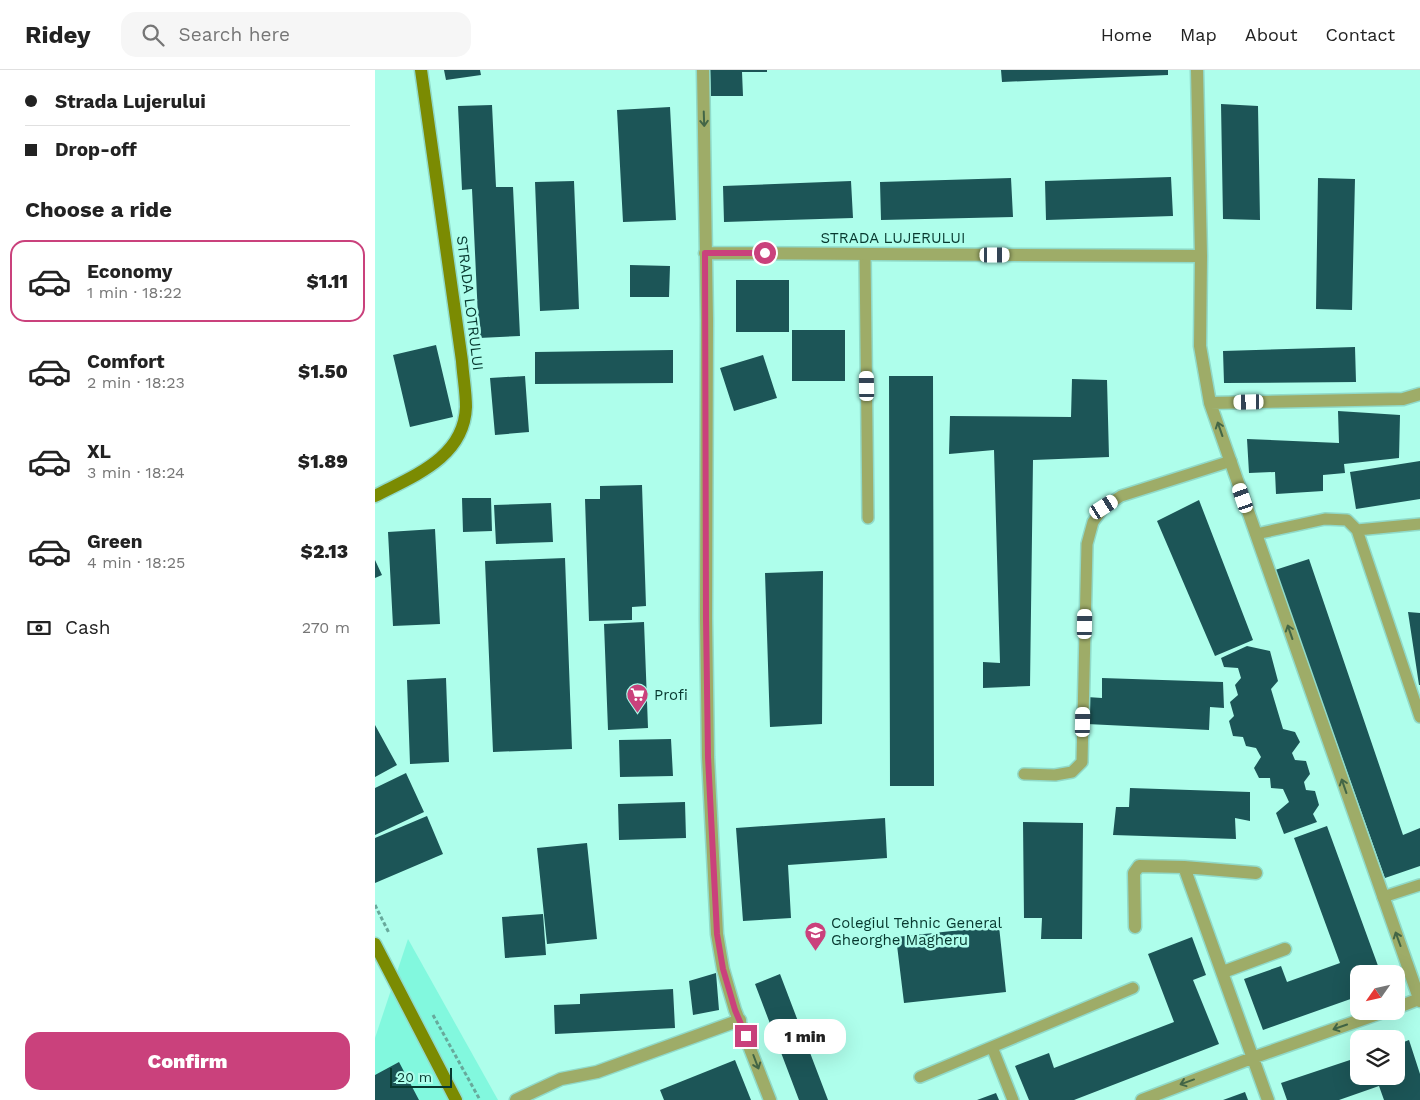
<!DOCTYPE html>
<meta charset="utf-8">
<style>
:root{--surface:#fff;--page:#f6f6f6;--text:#222;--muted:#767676;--line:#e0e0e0;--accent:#ca417c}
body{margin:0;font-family:"Work Sans",sans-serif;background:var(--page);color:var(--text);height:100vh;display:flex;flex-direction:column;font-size:19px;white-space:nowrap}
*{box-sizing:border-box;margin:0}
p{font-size:16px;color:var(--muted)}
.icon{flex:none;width:28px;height:28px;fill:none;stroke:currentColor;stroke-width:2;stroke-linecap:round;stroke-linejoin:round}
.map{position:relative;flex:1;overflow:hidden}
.panel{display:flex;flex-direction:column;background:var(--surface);width:375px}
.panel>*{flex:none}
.top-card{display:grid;align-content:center;height:110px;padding:0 25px;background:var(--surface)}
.needle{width:32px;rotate:236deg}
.fabs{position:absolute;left:975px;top:895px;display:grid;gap:10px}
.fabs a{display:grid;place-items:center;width:55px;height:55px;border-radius:10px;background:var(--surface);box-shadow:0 5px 20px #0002;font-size:25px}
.scale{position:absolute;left:15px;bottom:12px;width:62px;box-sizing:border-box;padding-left:5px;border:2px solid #07382f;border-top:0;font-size:14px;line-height:18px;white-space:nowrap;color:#07382f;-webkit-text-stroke:4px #aefeeb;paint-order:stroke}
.end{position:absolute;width:22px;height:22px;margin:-11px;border:6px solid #ca417c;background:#fff;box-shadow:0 0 0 2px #fff}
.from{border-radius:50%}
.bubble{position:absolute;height:35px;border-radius:15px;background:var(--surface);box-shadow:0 5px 20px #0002;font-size:16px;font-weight:800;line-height:35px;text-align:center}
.car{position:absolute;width:15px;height:30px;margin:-15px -8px;border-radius:6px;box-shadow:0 0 4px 1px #0007;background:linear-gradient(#fff 24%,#345 0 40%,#fff 0 76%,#345 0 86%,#fff 0)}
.top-card b{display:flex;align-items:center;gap:18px;height:48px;font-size:19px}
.top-card b+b{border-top:1px solid var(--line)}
.top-card i{width:12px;height:12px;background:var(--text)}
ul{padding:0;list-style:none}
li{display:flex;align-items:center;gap:15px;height:82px;margin:0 10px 8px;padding:0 15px;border:2px solid transparent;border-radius:15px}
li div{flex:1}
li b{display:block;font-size:19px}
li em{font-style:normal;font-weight:800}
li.current{border-color:var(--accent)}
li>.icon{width:45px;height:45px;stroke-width:1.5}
h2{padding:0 25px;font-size:22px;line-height:60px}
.pay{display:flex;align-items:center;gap:12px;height:55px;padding:0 25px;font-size:19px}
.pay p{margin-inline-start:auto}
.button{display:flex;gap:10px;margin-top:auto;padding:10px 25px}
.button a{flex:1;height:58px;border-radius:15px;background:var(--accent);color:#fff;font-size:20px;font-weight:800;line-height:58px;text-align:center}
header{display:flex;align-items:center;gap:30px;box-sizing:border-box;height:70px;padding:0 25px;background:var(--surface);border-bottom:1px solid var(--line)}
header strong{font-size:24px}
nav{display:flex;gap:28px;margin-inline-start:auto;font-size:18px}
.search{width:350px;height:45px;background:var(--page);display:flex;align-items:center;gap:12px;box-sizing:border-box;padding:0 18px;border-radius:15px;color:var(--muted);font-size:19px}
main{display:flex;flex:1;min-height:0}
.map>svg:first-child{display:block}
</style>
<header>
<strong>Ridey</strong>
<div class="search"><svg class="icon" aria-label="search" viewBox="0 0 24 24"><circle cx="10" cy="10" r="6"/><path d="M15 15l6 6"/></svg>Search here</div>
<nav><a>Home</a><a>Map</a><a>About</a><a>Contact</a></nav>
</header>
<main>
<section class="panel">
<div class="top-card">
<b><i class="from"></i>Strada Lujerului</b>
<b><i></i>Drop-off</b>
</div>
<h2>Choose a ride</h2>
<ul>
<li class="current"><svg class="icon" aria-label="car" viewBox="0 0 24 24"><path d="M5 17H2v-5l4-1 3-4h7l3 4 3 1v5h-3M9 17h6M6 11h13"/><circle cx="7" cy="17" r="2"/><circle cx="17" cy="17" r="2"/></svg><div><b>Economy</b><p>1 min · 18:22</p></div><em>$1.11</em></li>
<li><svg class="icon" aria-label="car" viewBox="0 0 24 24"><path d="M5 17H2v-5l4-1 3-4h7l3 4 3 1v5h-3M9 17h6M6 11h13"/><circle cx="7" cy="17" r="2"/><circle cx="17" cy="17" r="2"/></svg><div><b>Comfort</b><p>2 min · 18:23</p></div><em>$1.50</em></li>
<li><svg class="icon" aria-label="car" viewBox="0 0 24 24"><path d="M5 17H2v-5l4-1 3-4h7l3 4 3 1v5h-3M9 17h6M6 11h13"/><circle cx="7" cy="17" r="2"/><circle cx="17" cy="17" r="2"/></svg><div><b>XL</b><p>3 min · 18:24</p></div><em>$1.89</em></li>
<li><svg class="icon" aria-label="car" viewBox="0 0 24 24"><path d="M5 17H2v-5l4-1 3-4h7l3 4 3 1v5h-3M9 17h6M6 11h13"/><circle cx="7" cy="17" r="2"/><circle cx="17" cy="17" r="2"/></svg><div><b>Green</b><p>4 min · 18:25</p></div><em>$2.13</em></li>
</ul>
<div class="pay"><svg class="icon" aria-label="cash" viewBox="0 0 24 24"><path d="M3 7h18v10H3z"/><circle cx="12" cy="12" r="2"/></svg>Cash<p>270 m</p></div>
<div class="button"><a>Confirm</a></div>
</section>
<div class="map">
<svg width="1045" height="1030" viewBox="0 0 1045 1030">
<rect width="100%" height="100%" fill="#aefeeb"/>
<path fill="#82f8de" d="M 33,869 L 123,1030 L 0,1030 L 0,968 Z"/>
<path fill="#1c5557" d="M 69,0 L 105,0 L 106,5 L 71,10 Z
M 335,0 L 392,0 L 392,2 L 367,2 L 368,26 L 336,26 Z
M 626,0 L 793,0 L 793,5 L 627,12 Z
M 846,34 L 883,36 L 885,150 L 848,149 Z
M 117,35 L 121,117 L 138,117 L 145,266 L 104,268 L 97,119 L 87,120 L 83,36 Z
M 295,37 L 301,150 L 248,152 L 242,40 Z
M 796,107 L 798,146 L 671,150 L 670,111 Z
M 636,108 L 638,147 L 506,150 L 505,112 Z
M 943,108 L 980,109 L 977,240 L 941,239 Z
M 199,111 L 204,239 L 165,241 L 160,112 Z
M 476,111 L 478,148 L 349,152 L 348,116 Z
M 255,195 L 295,196 L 294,227 L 255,227 Z
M 361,210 L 414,210 L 414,262 L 361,262 Z
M 417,260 L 470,260 L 470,311 L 417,311 Z
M 61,275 L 78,347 L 35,357 L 18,285 Z
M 980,277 L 981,312 L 849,313 L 848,281 Z
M 298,280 L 298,313 L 160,314 L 160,282 Z
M 388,285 L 402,328 L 359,341 L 345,298 Z
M 150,306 L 154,362 L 120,365 L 115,308 Z
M 514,306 L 558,306 L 559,716 L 515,716 Z
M 697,309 L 732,310 L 734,387 L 658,390 L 655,616 L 608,618 L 608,592 L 625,593 L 619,380 L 574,384 L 575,346 L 696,347 Z
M 963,341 L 1025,345 L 1024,388 L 969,394 L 970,403 L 948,405 L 948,421 L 901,424 L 900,402 L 874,403 L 872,369 L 964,373 Z
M 1045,391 L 1045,429 L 981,439 L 975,402 Z
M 267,415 L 271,536 L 257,537 L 257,550 L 214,551 L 210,429 L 225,429 L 225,416 Z
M 87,428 L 116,428 L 117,461 L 88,462 Z
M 824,430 L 878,570 L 840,586 L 782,451 Z
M 176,433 L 178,472 L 121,474 L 119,435 Z
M 60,459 L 65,554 L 18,556 L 13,462 Z
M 190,488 L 197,679 L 118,682 L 110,491 Z
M 934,489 L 1028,765 L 1045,758 L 1045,796 L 1010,808 L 900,500 Z
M 0,490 L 7,505 L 0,508 Z
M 448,501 L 447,654 L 395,657 L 390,503 Z
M 1033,542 L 1045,543 L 1045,615 L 1044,615 Z
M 269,552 L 273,658 L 233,660 L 229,554 Z
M 872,576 L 895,581 L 903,611 L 896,619 L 908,659 L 920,662 L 925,672 L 917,683 L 920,690 L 931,691 L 935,704 L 929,712 L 931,720 L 940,721 L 944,735 L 938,744 L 942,752 L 909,764 L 901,743 L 914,732 L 908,719 L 896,718 L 895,708 L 884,708 L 879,698 L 886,687 L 881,678 L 871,676 L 868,667 L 858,666 L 854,651 L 859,646 L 855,632 L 863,625 L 860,615 L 866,608 L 863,598 L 849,597 L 846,588 Z
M 71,608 L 74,692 L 35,694 L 32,610 Z
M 727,608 L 848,612 L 849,638 L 835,637 L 834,660 L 712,654 L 712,627 L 727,628 Z
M 0,655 L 22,695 L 0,707 Z
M 296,669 L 298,706 L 245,707 L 244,670 Z
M 31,703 L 49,742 L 0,765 L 0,718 Z
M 755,718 L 875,722 L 875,751 L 860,748 L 861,769 L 738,765 L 741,737 L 754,737 Z
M 310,732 L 311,768 L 244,770 L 243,734 Z
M 52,746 L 68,784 L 0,813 L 0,768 Z
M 510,748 L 512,788 L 413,795 L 416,848 L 368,851 L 361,758 Z
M 648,752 L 708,753 L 707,869 L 666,869 L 667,848 L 649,848 Z
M 952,756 L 1006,904 L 984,904 L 984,926 L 888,960 L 869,909 L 906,896 L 912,912 L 965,893 L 919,768 Z
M 212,773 L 222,869 L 172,874 L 162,778 Z
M 168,844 L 171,885 L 130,888 L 127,847 Z
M 624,856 L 631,922 L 529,933 L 521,867 Z
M 817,867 L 831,905 L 818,910 L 844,974 L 699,1030 L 654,1030 L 640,996 L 674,983 L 679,998 L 799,952 L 773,884 Z
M 341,903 L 344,940 L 318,945 L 314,911 Z
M 405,904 L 453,1030 L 424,1030 L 380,914 Z
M 298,919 L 300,958 L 180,964 L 179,935 L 205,934 L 205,924 Z
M 1034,970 L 1045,1004 L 1045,1030 L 1009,1030 L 1004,1016 L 964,1030 L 912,1030 L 906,1013 L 984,987 L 984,1006 L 1021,1006 L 1021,975 Z
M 360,990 L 376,1030 L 289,1030 L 285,1020 Z
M 24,992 L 44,1030 L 0,1030 L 0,1005 Z
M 870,1022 L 873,1030 L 848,1030 Z
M 621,1023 L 624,1030 L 602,1030 Z"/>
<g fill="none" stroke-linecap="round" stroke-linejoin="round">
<defs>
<path id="lane" d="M 490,185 L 493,448
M 982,460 L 1045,454
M 881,464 L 950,449 L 972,450 L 982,460 L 1045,647
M 649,704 L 680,705 L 697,702 L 707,692 L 712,474 L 718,452 L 729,437 L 746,426 L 856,391
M 1008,827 L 1045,815
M 617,977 L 638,1030
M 545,1007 L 758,918"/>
<path id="street" d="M 328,0 L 332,250 L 331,548 L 333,687 L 342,864 L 348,899 L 360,940 L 395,1030
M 822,0 L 826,186 L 825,276 L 835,333 L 1045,931
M 330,183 L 826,186
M 835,333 L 1028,329 L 1045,324
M 809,797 L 881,803
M 760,857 L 759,803 L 764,796 L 809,797 L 893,1030
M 848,902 L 910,879
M 1021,938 L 1044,929
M 141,1030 L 186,1009 L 222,1002 L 365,950
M 767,1030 L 877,988 L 1011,941"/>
<path id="secondary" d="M 0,426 C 38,406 89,388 91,337 C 91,322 88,306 87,291 L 46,0
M 0,874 L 81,1030"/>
</defs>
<use href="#lane" stroke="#90dac9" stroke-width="14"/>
<use href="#street" stroke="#90dac9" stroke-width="15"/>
<use href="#secondary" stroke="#90dac9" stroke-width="15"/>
<path stroke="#67a99b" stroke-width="3" stroke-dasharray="4 2.5" stroke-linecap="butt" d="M 0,835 L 14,863
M 58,945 L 105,1030"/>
<use href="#lane" stroke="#9eac68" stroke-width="11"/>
<use href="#street" stroke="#9eac68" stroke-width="12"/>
<use href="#secondary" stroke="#7b8b02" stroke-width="12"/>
</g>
<defs><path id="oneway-shaft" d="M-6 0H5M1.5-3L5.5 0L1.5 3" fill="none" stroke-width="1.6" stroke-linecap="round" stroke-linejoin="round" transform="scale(1.25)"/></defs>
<g stroke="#436646">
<use href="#oneway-shaft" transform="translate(329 49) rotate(88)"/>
<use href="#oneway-shaft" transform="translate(845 359) rotate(-109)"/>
<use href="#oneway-shaft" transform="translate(915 562) rotate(-109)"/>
<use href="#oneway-shaft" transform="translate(969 716) rotate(-109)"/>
<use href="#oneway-shaft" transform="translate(1023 869) rotate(-110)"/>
<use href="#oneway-shaft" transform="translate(965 957) rotate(161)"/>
<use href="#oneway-shaft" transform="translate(381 992) rotate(69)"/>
<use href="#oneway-shaft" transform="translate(812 1012) rotate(160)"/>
</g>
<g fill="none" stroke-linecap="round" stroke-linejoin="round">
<path stroke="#ca417c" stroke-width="6" d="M 371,966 L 360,940 L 348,899 L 342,864 L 333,687 L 331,548 L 330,183 L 390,183"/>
</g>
<defs>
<symbol id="supermarket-pin" viewBox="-11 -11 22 30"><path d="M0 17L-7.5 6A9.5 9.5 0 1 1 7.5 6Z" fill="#ca417c" stroke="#aefeeb"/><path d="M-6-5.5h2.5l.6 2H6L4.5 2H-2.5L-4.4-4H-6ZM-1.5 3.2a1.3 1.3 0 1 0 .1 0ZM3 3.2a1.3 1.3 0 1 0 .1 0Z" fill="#fff"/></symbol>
<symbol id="school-pin" viewBox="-11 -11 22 30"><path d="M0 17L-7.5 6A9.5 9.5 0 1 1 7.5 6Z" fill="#ca417c" stroke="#aefeeb"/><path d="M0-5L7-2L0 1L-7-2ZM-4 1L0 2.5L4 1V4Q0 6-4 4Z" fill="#fff"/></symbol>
</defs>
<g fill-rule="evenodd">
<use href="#supermarket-pin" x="250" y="612" width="25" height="34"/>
<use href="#school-pin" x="428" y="850" width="25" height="34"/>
</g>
<g text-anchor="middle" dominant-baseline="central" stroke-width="5" stroke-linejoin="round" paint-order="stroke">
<g font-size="15" fill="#07382f" stroke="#aefeeb">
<text x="518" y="168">STRADA LUJERULUI</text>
<text transform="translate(95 233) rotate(83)">STRADA LOTRULUI</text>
</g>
<g font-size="15" fill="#07382f" stroke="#aefeeb" text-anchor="start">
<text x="279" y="625">Profi</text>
<text x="456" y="853">Colegiul Tehnic General<tspan x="456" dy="17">Gheorghe Magheru</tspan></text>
</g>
</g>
</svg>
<div class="fabs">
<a><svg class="needle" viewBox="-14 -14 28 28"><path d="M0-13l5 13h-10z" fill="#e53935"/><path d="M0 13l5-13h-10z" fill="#767676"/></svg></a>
<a><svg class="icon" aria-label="layers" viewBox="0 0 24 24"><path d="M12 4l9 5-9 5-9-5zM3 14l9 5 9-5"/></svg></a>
</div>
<div class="scale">20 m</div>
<i class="end from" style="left:390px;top:183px"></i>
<i class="end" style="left:371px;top:966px"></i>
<div class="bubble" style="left:389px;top:949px;width:82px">1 min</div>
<i class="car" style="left:620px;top:185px;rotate:90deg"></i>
<i class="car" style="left:492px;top:316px;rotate:359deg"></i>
<i class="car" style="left:874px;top:332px;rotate:269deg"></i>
<i class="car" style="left:868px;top:428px;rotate:341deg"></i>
<i class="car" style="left:729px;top:437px;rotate:57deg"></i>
<i class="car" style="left:710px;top:554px;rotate:1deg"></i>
<i class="car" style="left:708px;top:652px;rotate:1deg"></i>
</div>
</main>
